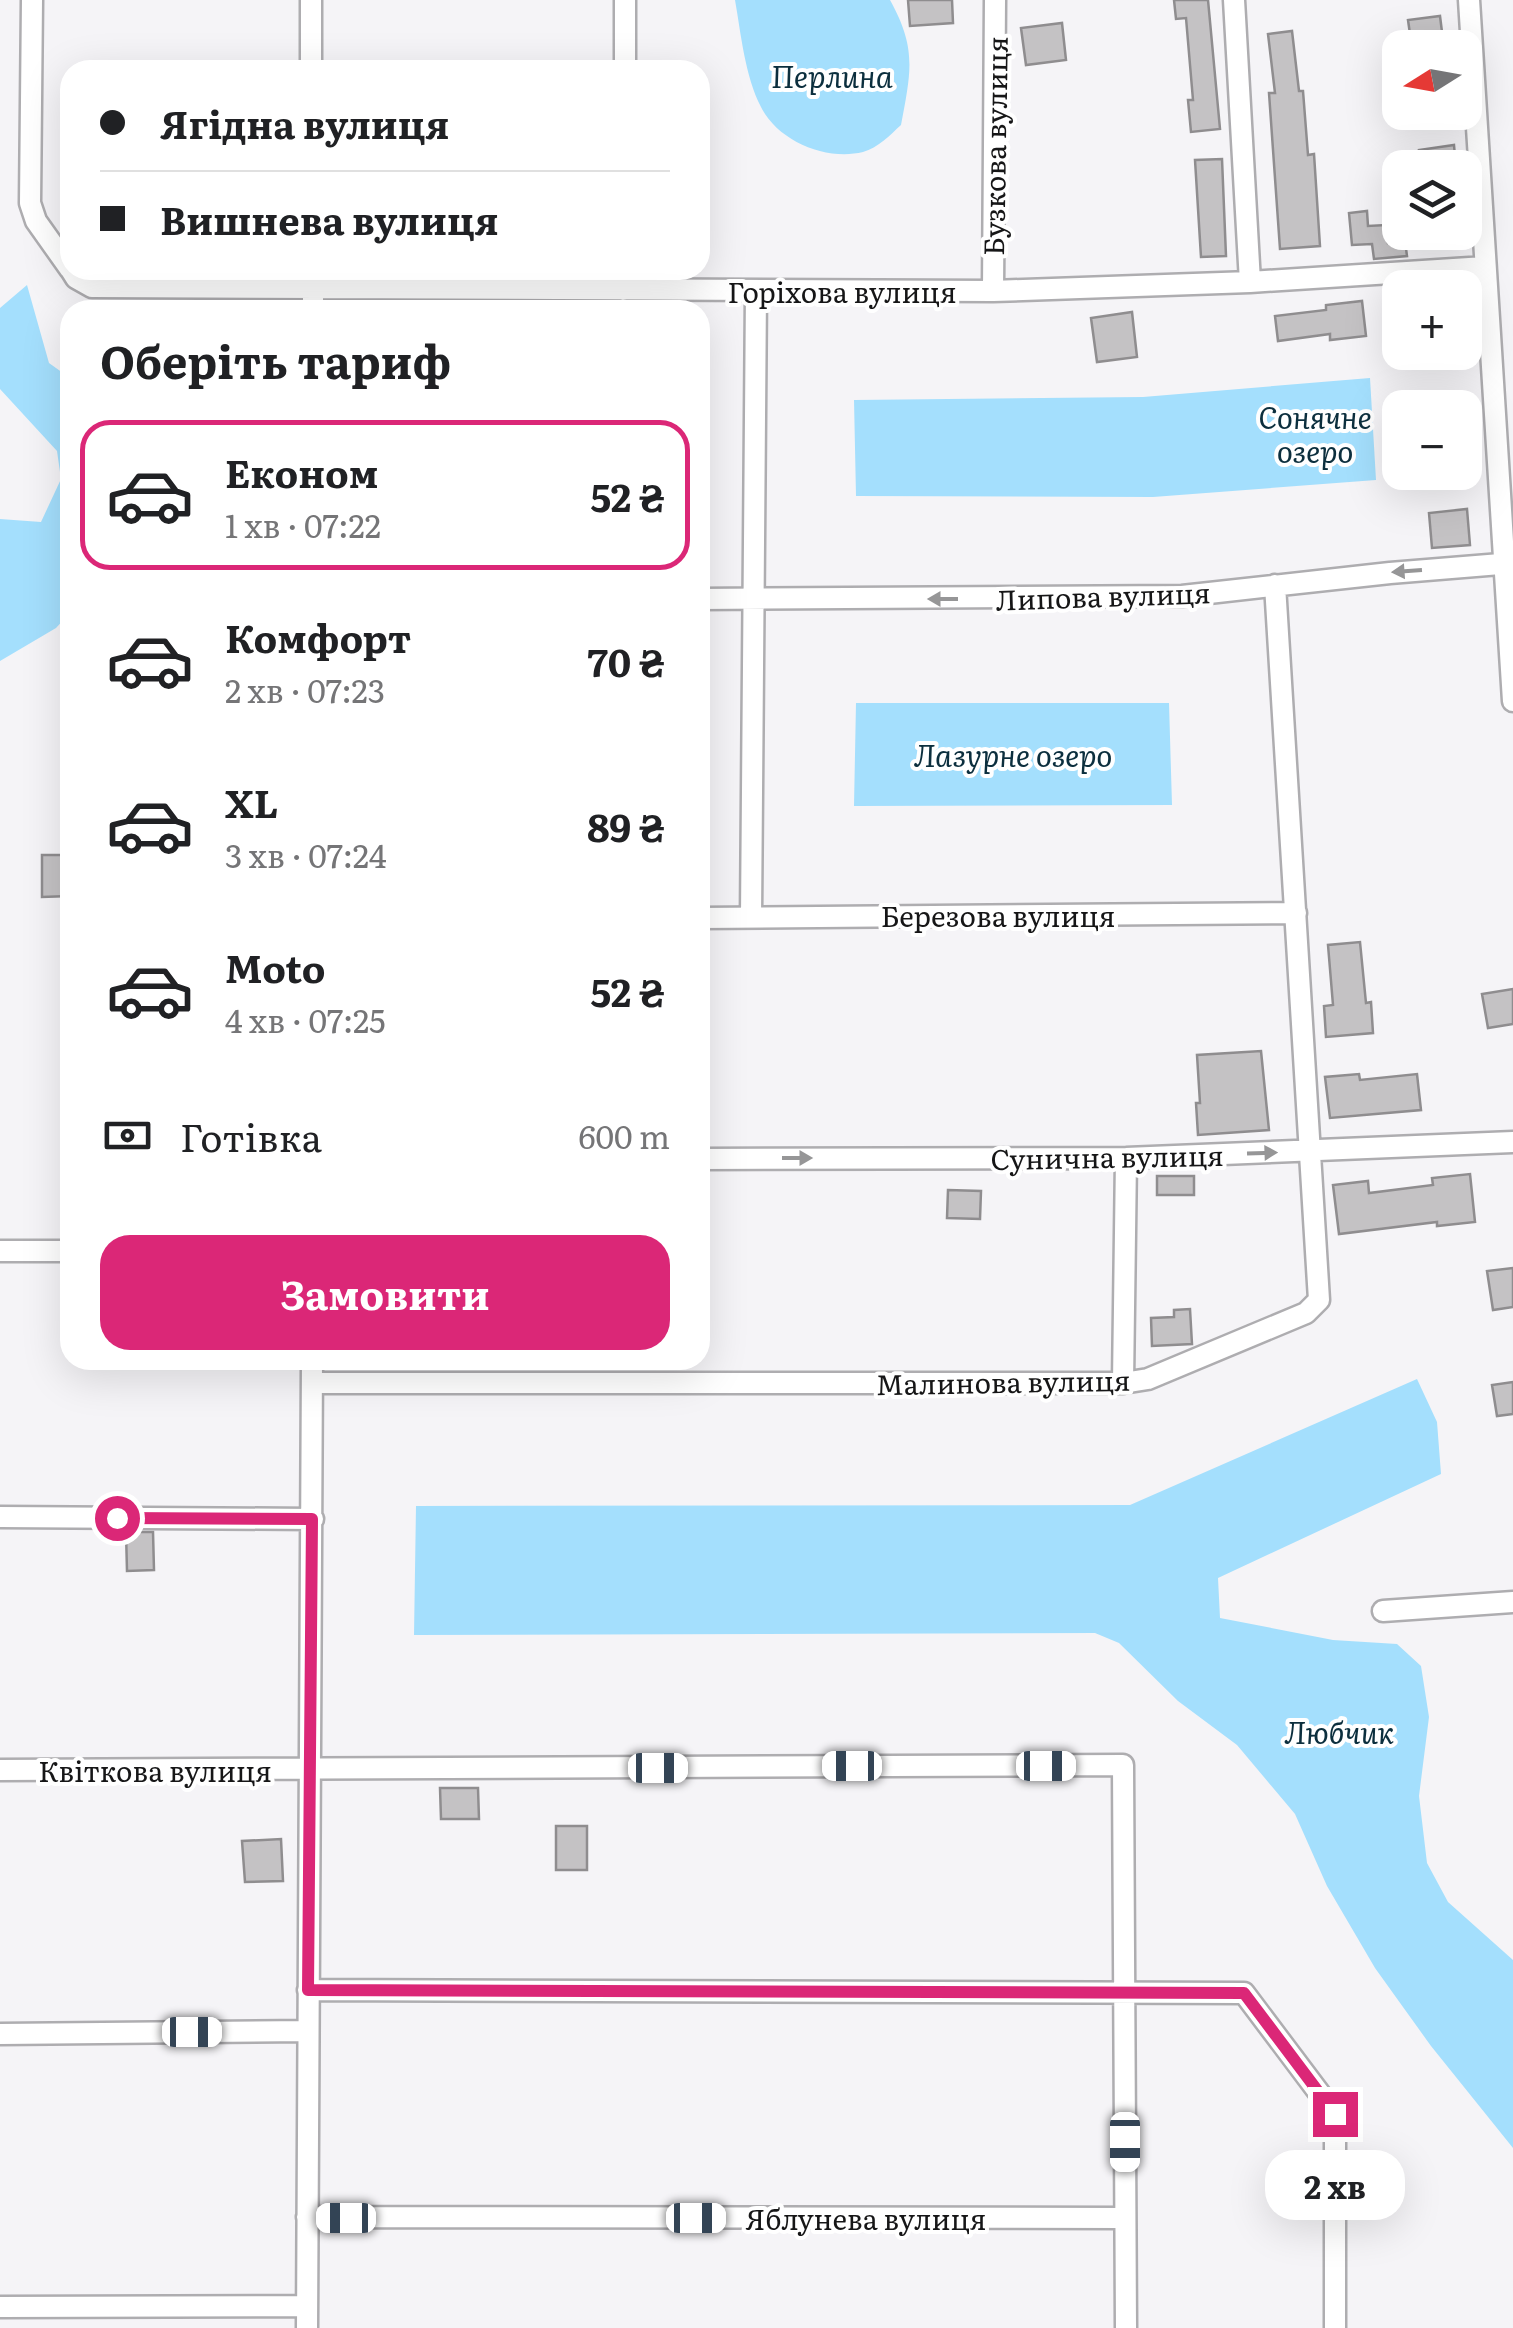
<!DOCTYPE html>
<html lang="uk">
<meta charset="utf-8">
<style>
:root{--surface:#fff;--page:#f6f6f6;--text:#202124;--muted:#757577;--line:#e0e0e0;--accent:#db2777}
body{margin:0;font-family:Literata,serif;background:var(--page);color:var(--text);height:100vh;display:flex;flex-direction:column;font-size:38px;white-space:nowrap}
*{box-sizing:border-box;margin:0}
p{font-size:32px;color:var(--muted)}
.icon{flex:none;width:55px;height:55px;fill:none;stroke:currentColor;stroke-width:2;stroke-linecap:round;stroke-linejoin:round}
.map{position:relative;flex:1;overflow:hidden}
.details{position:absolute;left:60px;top:300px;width:650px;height:1070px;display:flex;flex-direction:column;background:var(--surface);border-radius:30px;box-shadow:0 10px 40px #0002}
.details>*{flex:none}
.hud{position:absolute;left:60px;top:60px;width:650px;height:220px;border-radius:30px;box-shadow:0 10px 40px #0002;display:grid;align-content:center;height:220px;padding:0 40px;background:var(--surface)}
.needle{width:65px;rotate:259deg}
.buttons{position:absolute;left:1382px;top:30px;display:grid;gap:20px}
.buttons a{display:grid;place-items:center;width:100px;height:100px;border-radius:20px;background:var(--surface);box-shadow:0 10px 40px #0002;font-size:50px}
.end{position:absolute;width:45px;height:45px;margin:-22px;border:12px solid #db2777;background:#fff;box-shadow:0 0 0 5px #fff}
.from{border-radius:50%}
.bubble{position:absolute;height:70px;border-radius:30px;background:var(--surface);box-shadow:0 10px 40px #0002;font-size:32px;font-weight:700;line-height:70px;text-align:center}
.car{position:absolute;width:30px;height:60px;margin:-30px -15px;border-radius:12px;box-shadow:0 0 8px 2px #0007;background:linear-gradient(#fff 24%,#345 0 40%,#fff 0 76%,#345 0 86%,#fff 0)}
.hud b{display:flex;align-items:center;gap:35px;height:95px;font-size:38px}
.hud b+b{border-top:2px solid var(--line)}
.hud i{width:25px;height:25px;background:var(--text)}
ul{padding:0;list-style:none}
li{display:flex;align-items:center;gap:30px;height:150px;margin:0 20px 15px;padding:0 20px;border:5px solid transparent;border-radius:30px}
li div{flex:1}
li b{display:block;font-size:38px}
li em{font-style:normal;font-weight:700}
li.current{border-color:var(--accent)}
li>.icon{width:90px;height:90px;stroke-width:1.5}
h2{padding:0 40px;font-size:45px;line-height:120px}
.pay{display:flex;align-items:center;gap:25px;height:110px;padding:0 40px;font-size:38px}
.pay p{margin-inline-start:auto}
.action{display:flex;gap:20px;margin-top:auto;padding:20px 40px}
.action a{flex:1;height:115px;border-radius:30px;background:var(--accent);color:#fff;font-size:40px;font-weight:700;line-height:115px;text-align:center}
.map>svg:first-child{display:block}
</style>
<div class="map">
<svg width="1513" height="2328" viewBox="0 0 1513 2328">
<rect width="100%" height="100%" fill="#f5f4f7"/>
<path fill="#a4dffd" d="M 735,0 L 890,0 C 917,49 911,71 901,125 C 890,135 878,148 863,152 C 826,161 778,141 761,107 C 745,76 741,34 735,0 Z
M 27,285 L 49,363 L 70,378 L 70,613 L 56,628 L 0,661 L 0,519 L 41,522 L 61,479 L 57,451 L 0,389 L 0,308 Z
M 1370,378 L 1376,480 L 1153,497 L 856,496 L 854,400 L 1143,397 Z
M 856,703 L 1169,703 L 1172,805 L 854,806 Z
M 1417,1379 L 1437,1422 L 1441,1474 L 1218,1578 L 1220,1618 L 1333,1640 L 1397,1644 L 1421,1666 L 1429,1717 L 1419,1796 L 1427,1863 L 1448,1902 L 1513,1960 L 1513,2148 L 1431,2046 L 1375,1968 L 1327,1886 L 1295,1814 L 1237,1745 L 1178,1701 L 1119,1643 L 1095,1633 L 414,1635 L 416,1506 L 1130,1505 Z"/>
<path fill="#c4c2c4" stroke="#8f8d8f" stroke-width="2.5" d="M 908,0 L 952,0 L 953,23 L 910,26 Z
M 1174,0 L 1208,0 L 1220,129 L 1191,132 L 1188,100 L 1193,100 L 1186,18 L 1176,19 Z
M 1440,16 L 1444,48 L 1412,48 L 1408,20 Z
M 1062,23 L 1066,60 L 1026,65 L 1021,28 Z
M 1292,31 L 1299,91 L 1303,91 L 1308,155 L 1314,154 L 1320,246 L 1280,249 L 1269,93 L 1275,93 L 1268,34 Z
M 1454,145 L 1456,168 L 1421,168 L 1419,150 Z
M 1222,159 L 1226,256 L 1201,257 L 1195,160 Z
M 1367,211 L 1368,226 L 1386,225 L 1388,243 L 1405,241 L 1407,256 L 1374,259 L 1372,244 L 1352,245 L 1349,213 Z
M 1362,301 L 1366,336 L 1330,340 L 1330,334 L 1278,341 L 1275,316 L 1326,310 L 1326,305 Z
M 1132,312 L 1137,357 L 1097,362 L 1091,318 Z
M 1467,509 L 1470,545 L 1432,548 L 1429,513 Z
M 42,855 L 70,855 L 70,896 L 42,897 Z
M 1360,942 L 1366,1003 L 1371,1002 L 1373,1033 L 1326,1037 L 1324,1006 L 1333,1005 L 1328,945 Z
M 1513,989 L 1513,1024 L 1488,1028 L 1482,994 Z
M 1261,1051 L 1269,1130 L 1198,1135 L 1196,1103 L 1200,1103 L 1197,1055 Z
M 1359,1074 L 1360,1080 L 1417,1074 L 1421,1110 L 1330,1118 L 1325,1077 Z
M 1470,1174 L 1475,1222 L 1437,1226 L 1437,1222 L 1339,1234 L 1333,1185 L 1368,1181 L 1369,1193 L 1433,1185 L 1432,1178 Z
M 1157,1176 L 1194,1176 L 1194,1195 L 1157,1195 Z
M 948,1190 L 981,1191 L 980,1219 L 947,1218 Z
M 1513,1268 L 1513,1307 L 1493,1310 L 1487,1271 Z
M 1190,1309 L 1192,1344 L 1152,1346 L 1151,1318 L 1174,1317 L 1174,1310 Z
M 1513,1382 L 1513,1414 L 1497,1416 L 1492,1385 Z
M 126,1532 L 153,1532 L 154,1570 L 127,1571 Z
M 440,1788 L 478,1788 L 479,1819 L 441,1819 Z
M 556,1826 L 587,1826 L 587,1870 L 556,1870 Z
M 281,1839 L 283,1881 L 245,1882 L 242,1841 Z"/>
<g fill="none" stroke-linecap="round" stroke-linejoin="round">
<defs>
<path id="minor" d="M 32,0 L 30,203 L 36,221 L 70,269
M 311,0 L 311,70
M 1234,0 L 1250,282
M 1469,0 L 1513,701
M 625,70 L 625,0
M 71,270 L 76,278 L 92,287 L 993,291 L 1250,282 L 1485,267
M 313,270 L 313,310
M 623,290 L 624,270
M 993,291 L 995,0
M 700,599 L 1182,596 L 1390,573 L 1513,563
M 751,917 L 756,291
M 700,918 L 1296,913
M 700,1159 L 1126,1158 L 1513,1142
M 0,1251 L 70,1251
M 312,1383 L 1123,1383 L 1148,1379 L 1306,1313 L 1319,1300 L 1275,585
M 1123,1383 L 1126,1158
M 0,1517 L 313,1519
M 1383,1611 L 1513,1602
M 0,1770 L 1123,1765 L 1126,2328
M 308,1990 L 1244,1993 L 1335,2114 L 1335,2328
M 0,2034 L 307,2031
M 307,2217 L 1125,2218
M 0,2307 L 307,2306
M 307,2328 L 312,1360"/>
</defs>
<use href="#minor" stroke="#aeadb0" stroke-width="25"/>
<use href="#minor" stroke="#fff" stroke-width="20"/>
</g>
<defs><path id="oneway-solid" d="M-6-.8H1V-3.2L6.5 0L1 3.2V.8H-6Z" transform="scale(2.5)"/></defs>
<g fill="#969697">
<use href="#oneway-solid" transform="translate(1407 571) rotate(176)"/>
<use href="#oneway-solid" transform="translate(943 599) rotate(-180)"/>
<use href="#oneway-solid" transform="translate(1262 1153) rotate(-2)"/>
<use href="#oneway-solid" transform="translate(797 1158)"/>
</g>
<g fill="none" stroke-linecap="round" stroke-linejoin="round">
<path stroke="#db2777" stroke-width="12" d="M 117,1518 L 312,1519 L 308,1990 L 1244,1993 L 1335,2114"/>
</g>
<g text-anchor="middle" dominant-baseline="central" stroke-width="8" stroke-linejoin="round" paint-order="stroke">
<g font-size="28" fill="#161617" stroke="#fff">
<text transform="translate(994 146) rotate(-89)">Бузкова вулиця</text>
<text x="842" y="291">Горіхова вулиця</text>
<text transform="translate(1103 595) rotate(-2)">Липова вулиця</text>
<text x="998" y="915">Березова вулиця</text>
<text transform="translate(1107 1156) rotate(-1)">Сунична вулиця</text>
<text transform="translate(1003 1381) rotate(-1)">Малинова вулиця</text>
<text x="155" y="1770">Квіткова вулиця</text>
<text x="866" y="2218">Яблунева вулиця</text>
</g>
<g font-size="30" font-style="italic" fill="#0c2f3e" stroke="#fff">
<text x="832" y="75">Перлина</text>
<text x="1315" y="416">Сонячне<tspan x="1315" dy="34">озеро</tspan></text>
<text x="1013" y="754">Лазурне озеро</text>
<text x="1339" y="1731">Любчик</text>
</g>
</g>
</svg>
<div class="buttons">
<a><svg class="needle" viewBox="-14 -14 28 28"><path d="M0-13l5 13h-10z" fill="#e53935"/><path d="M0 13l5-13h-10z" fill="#757577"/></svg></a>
<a><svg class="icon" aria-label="layers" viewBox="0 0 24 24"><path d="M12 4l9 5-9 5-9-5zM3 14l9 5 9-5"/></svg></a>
<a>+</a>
<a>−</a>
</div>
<i class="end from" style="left:117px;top:1518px"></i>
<i class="end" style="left:1335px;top:2114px"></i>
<div class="bubble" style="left:1265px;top:2150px;width:140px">2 хв</div>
<i class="car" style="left:852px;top:1766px;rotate:270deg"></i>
<i class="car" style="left:1046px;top:1766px;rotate:90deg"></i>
<i class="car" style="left:658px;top:1768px;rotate:90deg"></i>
<i class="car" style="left:192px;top:2032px;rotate:90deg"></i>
<i class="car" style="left:1125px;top:2142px;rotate:180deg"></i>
<i class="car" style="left:346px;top:2218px;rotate:270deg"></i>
<i class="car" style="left:696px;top:2218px;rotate:90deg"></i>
<div class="hud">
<b><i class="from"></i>Ягідна вулиця</b>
<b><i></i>Вишнева вулиця</b>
</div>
<section class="details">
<h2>Оберіть тариф</h2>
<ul>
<li class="current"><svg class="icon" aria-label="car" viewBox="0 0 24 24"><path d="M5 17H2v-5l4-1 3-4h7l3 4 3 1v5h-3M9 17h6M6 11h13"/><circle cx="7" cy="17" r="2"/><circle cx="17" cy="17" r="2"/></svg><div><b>Економ</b><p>1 хв · 07:22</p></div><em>52 ₴</em></li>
<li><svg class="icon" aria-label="car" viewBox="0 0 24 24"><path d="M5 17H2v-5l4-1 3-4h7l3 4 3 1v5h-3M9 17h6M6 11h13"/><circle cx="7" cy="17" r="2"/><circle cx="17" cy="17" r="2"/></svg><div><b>Комфорт</b><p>2 хв · 07:23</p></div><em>70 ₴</em></li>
<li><svg class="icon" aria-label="car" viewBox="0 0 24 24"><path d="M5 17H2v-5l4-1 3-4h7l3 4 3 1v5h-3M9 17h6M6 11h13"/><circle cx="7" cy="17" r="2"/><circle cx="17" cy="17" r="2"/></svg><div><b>XL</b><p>3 хв · 07:24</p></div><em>89 ₴</em></li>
<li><svg class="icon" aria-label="car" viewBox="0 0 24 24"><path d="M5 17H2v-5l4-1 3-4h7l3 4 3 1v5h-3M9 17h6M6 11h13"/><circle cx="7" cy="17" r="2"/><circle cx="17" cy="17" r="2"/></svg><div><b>Moto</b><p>4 хв · 07:25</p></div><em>52 ₴</em></li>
</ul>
<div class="pay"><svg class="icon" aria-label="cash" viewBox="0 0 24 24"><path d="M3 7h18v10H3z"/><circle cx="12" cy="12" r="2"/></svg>Готівка<p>600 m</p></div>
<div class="action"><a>Замовити</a></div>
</section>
</div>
